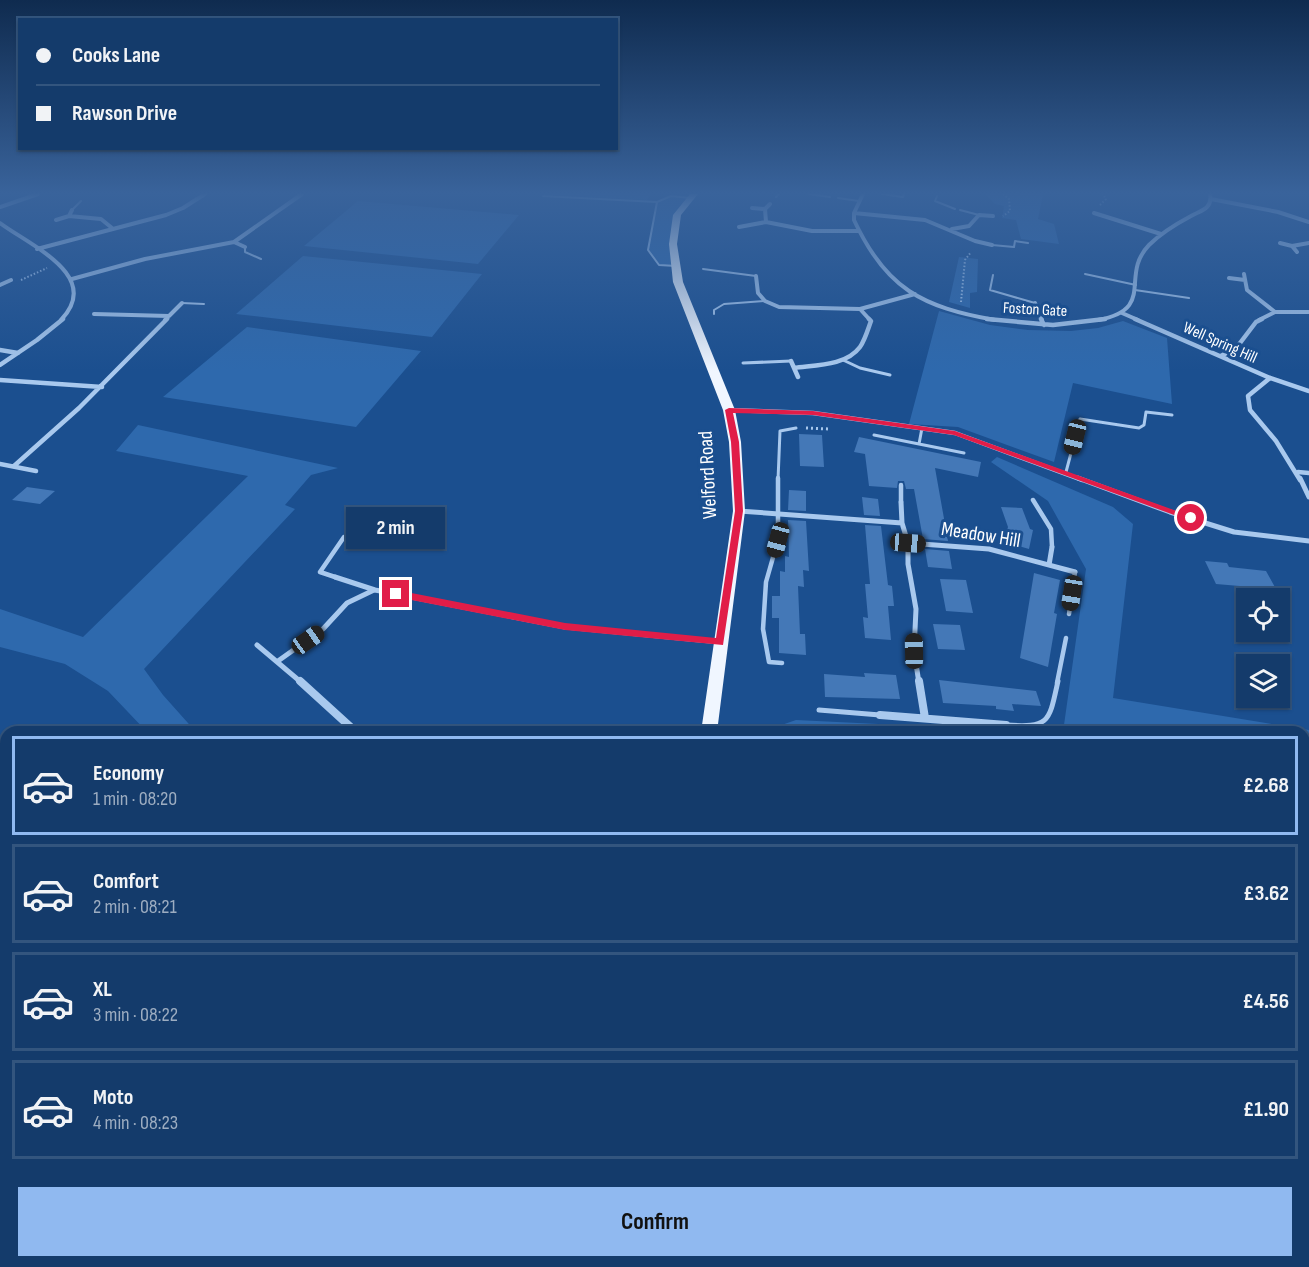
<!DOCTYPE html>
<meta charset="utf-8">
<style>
:root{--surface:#143b6b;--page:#214673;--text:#f1f3f6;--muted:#9dadc1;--line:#33557e;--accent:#90b9f0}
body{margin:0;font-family:"Sofia Sans Condensed",sans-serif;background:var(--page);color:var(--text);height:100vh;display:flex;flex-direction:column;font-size:22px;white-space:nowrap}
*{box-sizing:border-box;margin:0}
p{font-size:20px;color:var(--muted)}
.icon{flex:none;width:33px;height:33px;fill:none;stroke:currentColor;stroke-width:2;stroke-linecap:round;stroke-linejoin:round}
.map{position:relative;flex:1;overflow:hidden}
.drawer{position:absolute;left:0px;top:726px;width:1310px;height:542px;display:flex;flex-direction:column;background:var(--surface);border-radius:18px 18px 0 0;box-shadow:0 2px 4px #0004,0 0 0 2px var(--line)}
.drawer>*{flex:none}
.banner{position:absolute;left:18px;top:18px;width:600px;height:132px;border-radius:0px;box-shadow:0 2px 4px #0004,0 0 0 2px var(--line);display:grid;align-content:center;height:132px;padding:0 18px;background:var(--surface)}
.buttons{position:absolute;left:1236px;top:588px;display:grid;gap:12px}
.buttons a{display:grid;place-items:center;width:54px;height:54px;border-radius:0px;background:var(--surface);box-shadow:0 2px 4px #0004,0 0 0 2px var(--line);font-size:30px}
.end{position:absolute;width:27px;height:27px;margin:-14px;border:8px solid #e11d48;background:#fff;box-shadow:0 0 0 3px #fff}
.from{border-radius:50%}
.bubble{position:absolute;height:42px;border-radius:0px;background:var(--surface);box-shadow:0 2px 4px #0004,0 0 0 2px var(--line);font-size:20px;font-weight:700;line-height:42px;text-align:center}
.car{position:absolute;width:18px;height:36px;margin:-18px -9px;border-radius:8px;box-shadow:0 0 4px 2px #0007;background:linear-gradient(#222 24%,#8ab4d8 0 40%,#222 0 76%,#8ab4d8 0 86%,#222 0)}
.banner b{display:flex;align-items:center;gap:21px;height:57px;font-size:22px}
.banner b+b{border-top:2px solid var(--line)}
.banner i{width:15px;height:15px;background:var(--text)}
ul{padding:10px 0 0;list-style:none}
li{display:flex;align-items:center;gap:18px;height:99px;margin:0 12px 9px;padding:0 6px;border:3px solid var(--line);border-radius:0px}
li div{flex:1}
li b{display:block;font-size:22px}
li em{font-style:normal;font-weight:700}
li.active{border-color:var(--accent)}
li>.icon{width:54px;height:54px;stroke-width:1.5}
.button{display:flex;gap:12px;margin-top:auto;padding:12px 18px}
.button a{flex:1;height:69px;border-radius:0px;background:var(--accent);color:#111;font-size:24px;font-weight:700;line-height:69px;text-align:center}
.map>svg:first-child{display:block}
</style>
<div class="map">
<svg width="1309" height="1267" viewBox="0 0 1309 1267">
<rect width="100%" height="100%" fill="#1b4f8f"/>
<path fill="#2e69ad" d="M 534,194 L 651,194 L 647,200 Z
M 985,194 L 1043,194 L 1038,219 L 1054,224 L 1059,244 L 1021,239 L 1016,220 L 1002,218 L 1004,206 L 995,204 Z
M 671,196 L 690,198 L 677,215 L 676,266 L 659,265 L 648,250 L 657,202 Z
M 358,201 L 519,215 L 478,264 L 304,246 Z
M 303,256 L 482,274 L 432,337 L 236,314 Z
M 959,257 L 978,259 L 977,292 L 970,293 L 970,308 L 949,302 Z
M 939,311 L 990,325 L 1028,330 L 1071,331 L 1098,328 L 1123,321 L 1167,338 L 1172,404 L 1073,383 L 1054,462 L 958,427 L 909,424 Z
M 247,327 L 421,351 L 356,427 L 163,397 Z
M 138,425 L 338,468 L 311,475 L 285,505 L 295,509 L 144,669 L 163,695 L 196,732 L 147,732 L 108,691 L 65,664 L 0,647 L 0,609 L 83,637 L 248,476 L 116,451 Z
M 997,457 L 1113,507 L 1133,524 L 1113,698 L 1309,730 L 1309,1267 L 1285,1267 L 1283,1262 L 1304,1262 L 1304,732 L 1063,732 L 1086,569 L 1048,501 L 991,462 Z
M 796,720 L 1042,732 L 836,732 L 817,729 L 812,732 L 761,732 Z
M 676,1262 L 810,1262 L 809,1267 L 675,1267 Z"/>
<path fill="#4478b7" d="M 799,434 L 822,435 L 824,467 L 800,466 Z
M 859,437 L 981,462 L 978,477 L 935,468 L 948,541 L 923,539 L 914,489 L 906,489 L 904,481 L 898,481 L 897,488 L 869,486 L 865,454 L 854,452 Z
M 27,487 L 55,491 L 40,504 L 12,500 Z
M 789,490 L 806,491 L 806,511 L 788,510 Z
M 862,497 L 878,499 L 880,516 L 864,515 Z
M 1001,507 L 1022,508 L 1030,529 L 1033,530 L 1029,549 L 1004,542 L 1008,527 Z
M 788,520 L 806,521 L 809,571 L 803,570 L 804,587 L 798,586 L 800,634 L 805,634 L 806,655 L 779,653 L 779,618 L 772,618 L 772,596 L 780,596 L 780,571 L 785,572 L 785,556 L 789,557 Z
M 865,525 L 881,526 L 888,585 L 892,586 L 894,606 L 888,606 L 891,640 L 865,638 L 863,617 L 868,618 L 865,584 L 870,584 Z
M 925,549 L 949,551 L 952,569 L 928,567 Z
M 1205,561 L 1227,563 L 1229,567 L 1266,571 L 1276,589 L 1216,584 Z
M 1034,573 L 1060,580 L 1054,613 L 1057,614 L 1048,667 L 1020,658 Z
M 940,579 L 966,580 L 973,613 L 946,611 Z
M 933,624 L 960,625 L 965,650 L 938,649 Z
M 864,673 L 896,675 L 900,699 L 825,697 L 824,674 L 865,677 Z
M 939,680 L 1036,691 L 1041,706 L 1012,704 L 1014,711 L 996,709 L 996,706 L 943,703 Z"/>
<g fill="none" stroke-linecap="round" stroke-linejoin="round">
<path stroke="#a9c9ee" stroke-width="2" stroke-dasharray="1.5 2" stroke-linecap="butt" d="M 1003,194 L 1009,199 L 1010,211 L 1003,216
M 1100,205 L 1106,199 L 1103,194
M 21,280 L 47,268
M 961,302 L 965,260 L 971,252"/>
<path stroke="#a9c9ee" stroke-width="3" stroke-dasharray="2 3" stroke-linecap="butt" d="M 806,428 L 829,429"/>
<path stroke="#a9c9ee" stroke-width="2" d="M 809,194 L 830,197
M 882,194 L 903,197 L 904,194
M 543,196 L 657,202
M 937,196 L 935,201 L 955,209
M 776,197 L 779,194
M 838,198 L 859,201
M 72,210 L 81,201
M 960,210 L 979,215
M 992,245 L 1014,247 L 1015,241 L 1028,243
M 245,247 L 245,252 L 261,259
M 676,266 L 659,265 L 648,250 L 657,202 L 671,196 L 690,198
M 703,269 L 756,276
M 1085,274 L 1136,285
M 993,275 L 990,290 L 1035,303
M 1135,290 L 1189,298
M 182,303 L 204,304
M 714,314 L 714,310 L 724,304 L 765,301"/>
<path stroke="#a9c9ee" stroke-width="3" d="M 843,360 L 860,368 L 890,375
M 743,363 L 791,361
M 874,435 L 964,453
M 919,444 L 922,428
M 1066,472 L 1080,419 L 1139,428 L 1144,425 L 1146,412 L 1172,415
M 778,480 L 780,431 L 796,428"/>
<path stroke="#a9c9ee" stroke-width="4.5" d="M 778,478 L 778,540 L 766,582 L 763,629 L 769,662 L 782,663
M 901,485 L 901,502
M 1033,500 L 1051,529 L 1052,547
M 335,577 L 320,572 L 344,537
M 1069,614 L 1075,572
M 1057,683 L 1066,638"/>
<path stroke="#a9c9ee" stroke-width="5" d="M 819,710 L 880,715
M 1006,725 C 1050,728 1049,722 1058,681"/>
<path stroke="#a9c9ee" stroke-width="7" d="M 857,1262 L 857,1267"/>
<path stroke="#a9c9ee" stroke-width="4" d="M 863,194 L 854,213 L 854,220 C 886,289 922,307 995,320
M 1211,199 L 1278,212 L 1309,222
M 770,204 L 765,209 L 766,222 L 812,231 L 859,231
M 0,207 L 38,194
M 752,208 L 765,209
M 854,213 L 925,220 L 975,241 L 992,245
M 1094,213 L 1161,234
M 69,216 L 101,219 L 112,228
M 56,220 L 69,216 L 72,210
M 0,223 C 31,246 103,276 61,320
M 739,227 L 766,222
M 952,229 L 969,226 L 979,215 L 993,216
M 234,242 L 245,247
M 1280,243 L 1292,246
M 37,249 L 166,215 L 183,208 L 205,194
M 1297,252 L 1292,246 L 1309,243
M 1244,274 L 1247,290 L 1275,312 L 1309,312
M 756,276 L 758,293 L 765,301 L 779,307 L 860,309 L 915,294
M 1229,278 L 1245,280
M 72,279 L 145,259 L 234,242 L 302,194
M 0,285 L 11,280
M 1035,303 L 1042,320
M 860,309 L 870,320
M 1122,313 L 1138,320
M 94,314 L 169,316
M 165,320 L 182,303
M 1098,320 C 1157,309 1119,276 1149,245 C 1161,233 1176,224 1191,216 C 1196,213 1203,211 1207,207 C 1211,203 1211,199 1210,194
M 1259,320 L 1275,312"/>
<path stroke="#a9c9ee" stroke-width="4.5" d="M 987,319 L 1053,325 L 1105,319
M 1041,319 L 1044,325
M 1135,319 L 1270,378 L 1309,391
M 0,350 L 18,353
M 1221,356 L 1237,347 L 1256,322 L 1262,319
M 791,361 L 798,377
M 0,365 L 37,340 L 63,319
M 794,368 C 815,365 846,366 860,347 C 865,340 868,329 871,321 L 869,319
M 1270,378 L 1248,396 L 1250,410 L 1276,441 L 1300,480
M 0,380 L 102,387
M 729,410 L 813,413 L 955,433 L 1082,480
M 0,464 L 36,471
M 14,466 L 79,408 L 167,319
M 1298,472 L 1309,473"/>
<path stroke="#a9c9ee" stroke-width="5" d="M 1078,478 L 1170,512 L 1234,532 L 1309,541
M 1300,478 L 1309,497
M 901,502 L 902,523 L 908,543 L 908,564 L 916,609 L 914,651 L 919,683
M 739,511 L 902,523
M 908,543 L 989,549 L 1075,572
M 1049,565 L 1052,547
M 335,577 L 375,590 L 565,627 L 720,642
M 257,645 L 302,683
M 278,661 L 323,629 L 347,603 L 374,590"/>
<path stroke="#a9c9ee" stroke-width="8" d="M 300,681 L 356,732
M 919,681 L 925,718
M 880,715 L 1006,725"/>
<path stroke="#a9c9ee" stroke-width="9" d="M 1125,1262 L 1127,1267"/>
<path fill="#f0f6ff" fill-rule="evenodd" d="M 690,194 L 698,194 L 681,215 L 677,244 L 683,282 L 735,410 L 741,442 L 745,511 L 717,732 L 701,732 L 733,511 L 729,442 L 723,410 L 673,282 L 669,244 L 673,215 Z
M 616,1262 L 642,1262 L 641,1267 L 615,1267 Z"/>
</g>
<linearGradient id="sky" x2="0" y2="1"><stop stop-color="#0f2b4f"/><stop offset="0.52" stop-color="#39639b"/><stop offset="1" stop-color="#39639b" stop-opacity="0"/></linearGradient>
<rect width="1309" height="371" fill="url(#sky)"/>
<path fill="#e11d48" d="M 729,408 L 813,411 L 955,431 L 1196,518 L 1188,520 L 954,435 L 813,415 L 733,413 L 739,442 L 743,511 L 723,645 L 565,630 L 396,597 L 391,594 L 396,590 L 565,623 L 716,638 L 735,511 L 731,442 L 725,410 Z"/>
<g text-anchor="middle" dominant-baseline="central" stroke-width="6" stroke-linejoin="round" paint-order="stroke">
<g font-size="16" fill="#fff" stroke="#1b4f8f">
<text transform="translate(1035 310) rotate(3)">Foston Gate</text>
<text transform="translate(1220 343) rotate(24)">Well Spring Hill</text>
</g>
<g font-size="20" fill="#fff" stroke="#1b4f8f">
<text transform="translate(708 475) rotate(-93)">Welford Road</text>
<text transform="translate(981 535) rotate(9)">Meadow Hill</text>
</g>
</g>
</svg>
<div class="buttons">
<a><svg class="icon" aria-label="locate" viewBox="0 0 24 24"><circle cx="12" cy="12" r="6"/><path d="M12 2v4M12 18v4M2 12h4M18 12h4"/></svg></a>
<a><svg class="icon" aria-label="layers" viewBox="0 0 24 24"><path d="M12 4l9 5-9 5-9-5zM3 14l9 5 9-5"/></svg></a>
</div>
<i class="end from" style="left:1191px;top:518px"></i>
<i class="end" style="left:396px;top:594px"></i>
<div class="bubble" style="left:346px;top:507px;width:99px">2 min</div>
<i class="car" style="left:1075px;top:437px;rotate:194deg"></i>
<i class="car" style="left:778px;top:540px;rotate:195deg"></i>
<i class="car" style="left:908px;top:543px;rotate:94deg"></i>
<i class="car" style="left:1072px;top:593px;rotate:189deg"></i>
<i class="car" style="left:308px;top:640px;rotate:55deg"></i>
<i class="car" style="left:914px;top:651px;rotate:359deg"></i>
<div class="banner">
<b><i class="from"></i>Cooks Lane</b>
<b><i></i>Rawson Drive</b>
</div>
<section class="drawer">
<ul>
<li class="active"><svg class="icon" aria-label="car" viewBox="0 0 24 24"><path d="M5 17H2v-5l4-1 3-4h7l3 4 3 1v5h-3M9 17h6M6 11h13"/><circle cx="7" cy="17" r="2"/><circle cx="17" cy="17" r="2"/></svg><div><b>Economy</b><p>1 min · 08:20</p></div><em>£2.68</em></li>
<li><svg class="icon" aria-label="car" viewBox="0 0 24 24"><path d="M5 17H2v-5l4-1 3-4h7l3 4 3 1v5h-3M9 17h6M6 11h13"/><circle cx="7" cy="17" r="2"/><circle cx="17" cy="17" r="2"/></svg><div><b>Comfort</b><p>2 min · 08:21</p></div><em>£3.62</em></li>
<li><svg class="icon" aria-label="car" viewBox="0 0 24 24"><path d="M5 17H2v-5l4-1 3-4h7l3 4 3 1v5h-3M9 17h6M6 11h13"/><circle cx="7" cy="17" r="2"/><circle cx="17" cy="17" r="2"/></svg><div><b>XL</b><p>3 min · 08:22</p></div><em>£4.56</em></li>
<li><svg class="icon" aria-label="car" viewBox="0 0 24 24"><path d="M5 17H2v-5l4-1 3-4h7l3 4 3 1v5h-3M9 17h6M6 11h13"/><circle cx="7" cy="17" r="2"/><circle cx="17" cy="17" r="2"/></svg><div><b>Moto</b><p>4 min · 08:23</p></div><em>£1.90</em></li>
</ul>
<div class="button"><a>Confirm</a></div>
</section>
</div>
